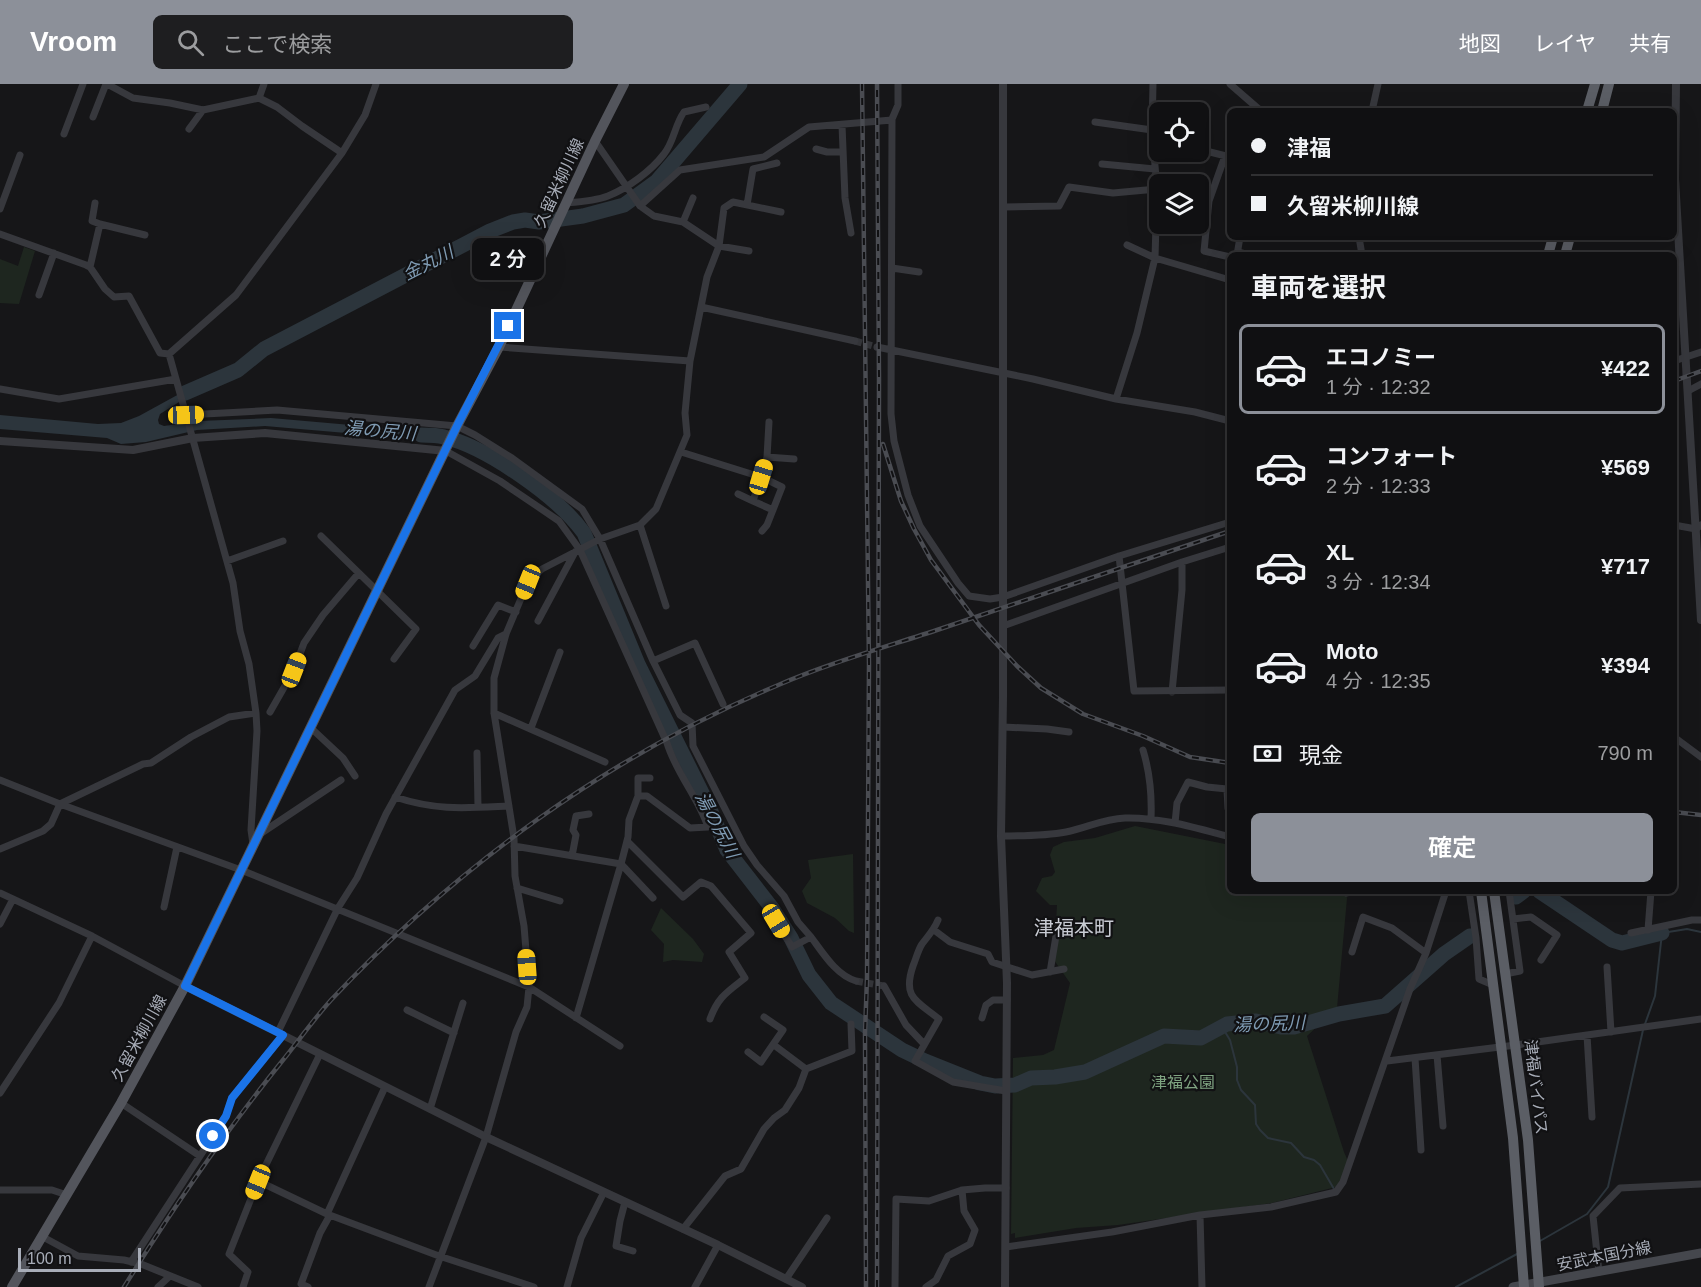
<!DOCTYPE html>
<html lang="ja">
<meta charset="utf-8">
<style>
:root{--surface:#101012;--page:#1e1e20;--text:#f1f3f6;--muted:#9c9d9f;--line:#303032;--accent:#8c9099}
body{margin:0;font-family:Arial,"Noto Sans JP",sans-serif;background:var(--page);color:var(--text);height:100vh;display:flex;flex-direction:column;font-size:22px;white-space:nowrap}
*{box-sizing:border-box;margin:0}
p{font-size:20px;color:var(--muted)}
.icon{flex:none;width:33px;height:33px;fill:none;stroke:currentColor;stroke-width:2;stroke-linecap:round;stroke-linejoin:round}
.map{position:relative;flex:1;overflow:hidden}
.details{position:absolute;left:1227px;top:168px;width:450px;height:642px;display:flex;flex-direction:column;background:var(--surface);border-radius:9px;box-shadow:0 6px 24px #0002,0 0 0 2px var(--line)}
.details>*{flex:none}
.top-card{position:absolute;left:1227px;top:24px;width:450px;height:132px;border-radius:9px;box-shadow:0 6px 24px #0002,0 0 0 2px var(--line);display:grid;align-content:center;height:132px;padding:0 24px;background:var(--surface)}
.fabs{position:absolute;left:1149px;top:18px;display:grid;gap:12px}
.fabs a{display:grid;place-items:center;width:60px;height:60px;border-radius:9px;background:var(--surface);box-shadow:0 6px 24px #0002,0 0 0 2px var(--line);font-size:30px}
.scale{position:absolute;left:18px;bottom:15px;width:123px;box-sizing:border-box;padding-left:6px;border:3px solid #a8adb8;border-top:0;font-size:16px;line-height:21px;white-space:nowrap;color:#a8adb8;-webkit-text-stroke:4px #111113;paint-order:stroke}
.end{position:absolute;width:27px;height:27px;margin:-14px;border:8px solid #1a73e8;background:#fff;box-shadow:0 0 0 3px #fff}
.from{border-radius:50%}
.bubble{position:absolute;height:42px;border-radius:9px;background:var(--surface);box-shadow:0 6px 24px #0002,0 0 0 2px var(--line);font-size:20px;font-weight:600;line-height:42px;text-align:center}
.car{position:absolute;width:18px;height:36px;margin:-18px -9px;border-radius:8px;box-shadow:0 0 4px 2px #0007;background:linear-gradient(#f5c518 24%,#345 0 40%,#f5c518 0 76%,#345 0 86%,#f5c518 0)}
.top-card b{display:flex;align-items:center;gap:21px;height:57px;font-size:22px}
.top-card b+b{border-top:2px solid var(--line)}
.top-card i{width:15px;height:15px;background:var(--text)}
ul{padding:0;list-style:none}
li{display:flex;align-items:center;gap:18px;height:90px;margin:0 12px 9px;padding:0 12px;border:3px solid transparent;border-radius:9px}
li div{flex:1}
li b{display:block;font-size:22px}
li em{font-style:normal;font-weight:600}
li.on{border-color:var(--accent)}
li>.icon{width:54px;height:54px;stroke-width:1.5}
h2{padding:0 24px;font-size:27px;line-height:72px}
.pay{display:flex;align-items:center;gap:15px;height:66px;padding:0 24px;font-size:22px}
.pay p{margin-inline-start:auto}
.action{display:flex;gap:12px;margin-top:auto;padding:12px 24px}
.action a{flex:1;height:69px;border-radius:9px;background:var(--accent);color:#fff;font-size:24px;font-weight:600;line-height:69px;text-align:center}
header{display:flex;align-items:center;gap:36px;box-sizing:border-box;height:84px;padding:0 30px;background:var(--accent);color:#fff}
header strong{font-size:28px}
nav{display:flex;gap:33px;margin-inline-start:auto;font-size:21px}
.search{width:420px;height:54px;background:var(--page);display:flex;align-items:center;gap:15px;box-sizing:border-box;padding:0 21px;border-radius:9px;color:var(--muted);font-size:22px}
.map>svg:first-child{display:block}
</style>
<header>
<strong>Vroom</strong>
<div class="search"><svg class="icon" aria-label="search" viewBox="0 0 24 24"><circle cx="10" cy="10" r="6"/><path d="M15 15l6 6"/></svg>ここで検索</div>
<nav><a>地図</a><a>レイヤ</a><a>共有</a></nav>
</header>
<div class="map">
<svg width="1701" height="1203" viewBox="0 0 1701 1203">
<rect width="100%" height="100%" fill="#161618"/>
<path fill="#1e261f" d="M 24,163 L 35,167 L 19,220 L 0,219 L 0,175 L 18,182 Z
M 1135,742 L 1230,761 L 1230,807 L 1345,807 L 1347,814 L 1337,924 L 1307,952 L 1344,1068 L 1350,1082 L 1336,1103 L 1272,1119 L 1118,1141 L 1076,1144 L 1015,1154 L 1015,1149 L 1011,1150 L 1013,974 L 1043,971 L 1054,966 L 1070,899 L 1054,876 L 1057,821 L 1050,821 L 1036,807 L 1042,794 L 1052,792 L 1055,788 L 1050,771 L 1053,763 L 1064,758 L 1095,754 Z
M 853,770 L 854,849 L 849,847 L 835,834 L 807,819 L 802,807 L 811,794 L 808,776 Z
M 661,824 L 693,855 L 704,870 L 702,878 L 673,876 L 663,878 L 664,860 L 651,846 Z"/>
<path fill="#2c353c" d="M 201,298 L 203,303 L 160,330 L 158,336 L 159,340 L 164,342 L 199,337 L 271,334 L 442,349 L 439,357 L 265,342 L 197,346 L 146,358 L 121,360 L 107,354 L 0,345 L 0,331 L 98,340 L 121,339 L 139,332 Z"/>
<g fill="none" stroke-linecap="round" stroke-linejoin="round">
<path stroke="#2c353c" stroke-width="2" d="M 1645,940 L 1655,912 L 1662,849 L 1687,845 L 1701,848
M 1222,943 L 1230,956 L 1237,983 L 1237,996 L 1241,1006 L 1255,1021 L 1256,1040 L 1260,1046 L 1268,1054 L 1291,1059 L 1304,1073 L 1314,1076 L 1320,1081 L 1334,1105
M 1540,1157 L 1587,1130 L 1608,1103 L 1643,946
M 1456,1203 L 1517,1170"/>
<path stroke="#2c353c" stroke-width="15" d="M 185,309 L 238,286 L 264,265 L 490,147 L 513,138 L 525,136 L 539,138 L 583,132 L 624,121 L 657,97 L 740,0
M 421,351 C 429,351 437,351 444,353 C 487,363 559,414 584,449 L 638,580 L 709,723 L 727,766 L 772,824 L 791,854 L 809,891 L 831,919 L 902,966 L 925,977 L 980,999 L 995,1002 L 1015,1001 L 1031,994 L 1055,993 L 1085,988 L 1164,952 L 1201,954 L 1227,940 L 1256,937 L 1281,943 L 1294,943 L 1339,930 L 1385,922 L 1444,870 L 1470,852
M 1539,807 L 1612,856 L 1622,859 L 1662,849
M 1516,813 L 1524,807"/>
<path stroke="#333438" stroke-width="7" stroke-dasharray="7 3.5" stroke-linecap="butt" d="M 855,257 L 877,263
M 856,897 L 884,902"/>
<path stroke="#37383d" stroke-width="7" d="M 107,0 L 133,14 L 170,19 L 203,26 L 259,14 L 277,23 L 302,42 L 342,69
M 898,0 L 898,21 L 892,35 L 891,330 L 894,357 L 908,411 L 920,442 L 958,499 L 969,512 L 990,515 L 1003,513 L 1119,472 L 1230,438
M 1230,0 L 1261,27
M 259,14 L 264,0
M 1372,27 L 1378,0
M 93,33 L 106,0
M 1095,38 L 1152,46
M 842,41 L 845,114 L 851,149
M 189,45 L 203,26
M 64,50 L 83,0
M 816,65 L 827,68 L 843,68
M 1198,65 L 1230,73
M 1225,72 L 1209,117 L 1204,167 L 1230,173
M 1102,80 L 1155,85
M 95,119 L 92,137 L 100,140
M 566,119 C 579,118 595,117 608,112 C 628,104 651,87 664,70 C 674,58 675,40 684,28 L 706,23
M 747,121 L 753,85 L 777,79
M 640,122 L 680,86 L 764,73 L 809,43 L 892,36
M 1004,123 L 1059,122 L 1069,103 L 1113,109 L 1157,105
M 0,125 L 20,71
M 683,138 L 693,114
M 0,150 L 86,181 L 90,183 L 105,205 L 114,213 L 129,212 L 160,269 L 169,270 L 236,211 L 342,69 L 365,31 L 376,0
M 1359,153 L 1362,171
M 1127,161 L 1155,174 L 1230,196
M 749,167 L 719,162 L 724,124 L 733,118 L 781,128
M 1238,168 L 1249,171
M 1237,171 L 1240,153
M 90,183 L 100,140 L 145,151
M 892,184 L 919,188
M 39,211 L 54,169
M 1230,211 L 1230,214
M 701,223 L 855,257
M 499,263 L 690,277
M 877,263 L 1033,295 L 1116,315 L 1195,328 L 1230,337
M 169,270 L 233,499 L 240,547 L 249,580 L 256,629 L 257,647 L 251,746 L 253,760
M 1674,277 L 1701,268
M 0,305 L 59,315 L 176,295
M 1688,307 L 1701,300
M 1116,315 L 1137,249 L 1155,174 L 1157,105 L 1152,46 L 1153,0
M 186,331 L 277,326 L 457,342 L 475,351 L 512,374 L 582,425 L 600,455 L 653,577 L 680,631 L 692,639 L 693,662 L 744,762 L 757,781 L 784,812 L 798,838 L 811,853
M 446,367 L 500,397 L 559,437 L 580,466 L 667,659 C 676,689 698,713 708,743 L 690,744 L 647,712 L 638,712
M 681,368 L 761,393 L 767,373 L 769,338
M 767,373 L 794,375
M 738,410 L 753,417 L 761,393 L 782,403 L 767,441 L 762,447
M 753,417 L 773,426
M 640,441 L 666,522
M 1674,441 L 1696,445 L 1701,441
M 321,452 L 416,545 L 394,575
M 1119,472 L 1134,607 L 1230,606
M 227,477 L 283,457
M 538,537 L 575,468
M 1003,542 L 1182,478 L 1230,463
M 473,562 L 498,521 L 516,528
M 653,577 L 695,559 L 723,620
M 1172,608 L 1182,506 L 1182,478
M 270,628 L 294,586 L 304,559 L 323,531 L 358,490
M 494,629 L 605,678
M 1003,643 L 1047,645 L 1069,648
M 311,644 L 343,674 L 355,692
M 531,644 L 560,568
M 1674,653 L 1701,673
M 1143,666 C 1150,689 1152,711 1151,735
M 477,669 L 478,723
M 0,696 L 60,720 L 241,786 L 529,903 L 620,962
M 395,713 C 437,727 466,724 509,722
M 1175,739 L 1177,719 L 1188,698 L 1207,703 L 1227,705 L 1228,724
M 260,750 L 341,696
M 1001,752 C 1023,752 1045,752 1066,748 C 1087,744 1102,735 1125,734 C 1160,733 1196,744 1230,753
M 627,757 L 683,813 L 701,798 L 711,802 L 751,849 L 729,868 L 745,894 C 727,908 718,913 710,935
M 514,762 L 621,780 L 653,814
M 0,765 L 43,747 L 51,740 L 60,720 L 143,680 L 151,679 L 191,653 L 229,633 L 256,629
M 572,772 L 576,751 L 573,746 L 576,732 L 589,730
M 517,804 L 560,817
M 1345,807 L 1346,809 L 1356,807
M 1469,807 L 1476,854 L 1479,895 L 1493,901
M 0,809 L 92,852 L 185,902
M 164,823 L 177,763
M 1513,835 L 1531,833 L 1557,851 L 1541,876
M 938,836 C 934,846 928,852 922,860 C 918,866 916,875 913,882 C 902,914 917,917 939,935 L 915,977 L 953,998 L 1006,1007
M 776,837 L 792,863 L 811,853 C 823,869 836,891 856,897
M 0,840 L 13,815
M 934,846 L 950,858 L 988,870 L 992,878 L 1032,891 L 1064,885
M 1648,846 L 1651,807
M 1631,849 L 1692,836 L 1701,836
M 1352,868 L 1363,833 L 1392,844 L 1426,869
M 1607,883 L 1611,948
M 1050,888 L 1058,840
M 1505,890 L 1520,887 L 1509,807
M 884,902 L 906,941 L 924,960
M 407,926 L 454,949
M 576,934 L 621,780 L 628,753 L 629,736 L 638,712 L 638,694 L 650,694
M 982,934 L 986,921 L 993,916 L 1007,916
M 278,948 L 338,824 L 357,794 L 386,730 L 455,606 L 475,592 L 498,554 L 506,550
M 1587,951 L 1592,1033
M 748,968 L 761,978 L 783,946 L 764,933
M 1437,971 L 1443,1042
M 1415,974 L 1421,1066
M 1387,977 L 1516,961 L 1701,935
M 806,985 L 852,967 L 851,940
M 0,1009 L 59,919 L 92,852
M 121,1019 L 200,1072 L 226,1032 L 232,1014 L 283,951
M 430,1025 L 463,919
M 258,1097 L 327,1130 L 439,1172 L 534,1203
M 0,1106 L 52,1106 L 67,1111
M 625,1118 L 620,1137 L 616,1162 L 633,1167
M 327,1130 L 385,1003
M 1200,1131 L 1202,1203
M 683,1145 L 725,1092 L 741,1085 L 764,1045 L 774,1034 L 785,1026 L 799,1004 L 806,985 L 774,961
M 43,1153 L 78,1172 L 124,1176 L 141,1180 L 198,1203
M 1006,1163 L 1112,1148 L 1200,1131 L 1271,1123 L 1336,1108 L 1343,1098 L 1410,905 L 1426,869 L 1446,807
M 131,1178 L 200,1072
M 1599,1188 L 1593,1132 L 1620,1104 L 1701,1100
M 786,1195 L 827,1134
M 158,1203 L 170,1192
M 243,1203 L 248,1188 L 229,1170 L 258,1097 L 320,970
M 308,1203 L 301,1200 L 320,1149 L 330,1131
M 429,1203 L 486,1053 L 516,948 L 527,923 L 529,903 L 524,842 L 515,792 L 514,754 L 494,629 L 494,594 L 506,550 L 528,498 L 542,485 L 600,455 L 640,441 L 656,425 L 687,351 L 685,329 L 690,277 L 707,193 L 719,162 L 683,138 L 654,132 L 640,122 L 595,57
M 567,1203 L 581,1154 L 604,1108
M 695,1203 L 718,1161
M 895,1203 L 896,1115 L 929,1117 L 962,1106 L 985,1104 L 1006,1104
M 926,1203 L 936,1196 L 948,1172 L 970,1160 L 975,1146 L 964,1127 L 962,1106"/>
<path stroke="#37383d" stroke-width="8" d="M 1003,0 L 1003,613 L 1001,752 L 1007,899 L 1005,1203
M 1676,0 L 1675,95 L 1701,536
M 0,357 L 133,366 L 193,354 L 265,349 L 446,367
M 185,902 L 486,1053 L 718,1161 L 802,1203"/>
<path stroke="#45474d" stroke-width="9" d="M 1513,1203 L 1701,1169"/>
<path stroke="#53555c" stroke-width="10" d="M 12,1203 L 121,1019 L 185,902 L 457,342 L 499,263 L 595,57 L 624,0"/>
<path stroke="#5b5e65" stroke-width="10" d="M 1587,27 L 1595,0
M 1602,27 L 1609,0
M 1548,171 L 1553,153
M 1565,171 L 1570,153
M 1481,807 L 1513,1054 L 1524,1203
M 1494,807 L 1528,1056 L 1539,1203"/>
<defs>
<path id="rail" d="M 862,0 L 869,580 L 867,894 L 865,949 L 866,1203
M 1674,297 L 1701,287
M 883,360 L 901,417 L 914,445 L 931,476 L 979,541 L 1017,582 L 1041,604 L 1083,630 L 1143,652 L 1190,673 L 1230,679
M 1674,728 L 1701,731
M 124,1203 C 173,1124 225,1048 283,976 C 299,956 314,935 331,916 C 456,783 607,673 776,602 C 829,579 886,563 940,545 C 1037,512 1133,480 1230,447
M 877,1203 L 879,295 L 877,0"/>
</defs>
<use href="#rail" stroke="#4a4c52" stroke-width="4.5"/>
<use href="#rail" stroke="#111113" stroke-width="2" stroke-dasharray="7" stroke-linecap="butt"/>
</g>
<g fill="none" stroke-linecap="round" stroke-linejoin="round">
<path stroke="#1a73e8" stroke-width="8" d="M 213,1052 L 226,1032 L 232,1014 L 283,951 L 185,902 L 457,342 L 508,242"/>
</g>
<g text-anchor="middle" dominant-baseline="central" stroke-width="4.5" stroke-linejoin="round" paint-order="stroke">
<g font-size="16" fill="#a8adb8" stroke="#111113">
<text transform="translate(559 99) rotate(-65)">久留米柳川線</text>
<text transform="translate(139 954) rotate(-61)">久留米柳川線</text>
<text transform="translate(1536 1003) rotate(83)">津福バイパス</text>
<text transform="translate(1604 1172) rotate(-11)">安武本国分線</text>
</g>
<g font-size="16" fill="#7fa381" stroke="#111113">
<text x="1183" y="998">津福公園</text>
</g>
<g font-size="18" font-style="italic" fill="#7f9bb3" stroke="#111113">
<text transform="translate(428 179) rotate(-27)">金丸川</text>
<text transform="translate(380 347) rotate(5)">湯の尻川</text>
<text transform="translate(717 741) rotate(62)">湯の尻川</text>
<text transform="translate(1269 940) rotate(-2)">湯の尻川</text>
</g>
<g font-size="20" fill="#c9ccd4" stroke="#111113">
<text x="1074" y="844">津福本町</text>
</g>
</g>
</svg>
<div class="fabs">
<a><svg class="icon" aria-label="locate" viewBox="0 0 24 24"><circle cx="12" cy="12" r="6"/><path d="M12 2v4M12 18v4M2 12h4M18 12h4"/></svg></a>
<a><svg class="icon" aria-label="layers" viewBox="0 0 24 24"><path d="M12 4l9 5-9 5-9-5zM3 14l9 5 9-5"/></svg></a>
</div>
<div class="scale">100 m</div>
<i class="end from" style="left:213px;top:1052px"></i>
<i class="end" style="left:508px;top:242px"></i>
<div class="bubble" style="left:472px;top:154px;width:72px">2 分</div>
<i class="car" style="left:186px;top:331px;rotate:88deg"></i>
<i class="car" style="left:761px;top:393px;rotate:17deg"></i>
<i class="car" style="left:528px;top:498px;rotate:202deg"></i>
<i class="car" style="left:294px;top:586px;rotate:21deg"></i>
<i class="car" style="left:776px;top:837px;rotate:149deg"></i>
<i class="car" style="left:527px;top:883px;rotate:356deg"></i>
<i class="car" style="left:258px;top:1098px;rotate:202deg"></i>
<div class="top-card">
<b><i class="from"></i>津福</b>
<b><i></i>久留米柳川線</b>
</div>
<section class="details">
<h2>車両を選択</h2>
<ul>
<li class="on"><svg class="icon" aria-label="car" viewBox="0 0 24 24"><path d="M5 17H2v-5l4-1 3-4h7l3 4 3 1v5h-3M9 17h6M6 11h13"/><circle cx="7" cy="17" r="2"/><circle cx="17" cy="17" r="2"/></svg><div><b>エコノミー</b><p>1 分 · 12:32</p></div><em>¥422</em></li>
<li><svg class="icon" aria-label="car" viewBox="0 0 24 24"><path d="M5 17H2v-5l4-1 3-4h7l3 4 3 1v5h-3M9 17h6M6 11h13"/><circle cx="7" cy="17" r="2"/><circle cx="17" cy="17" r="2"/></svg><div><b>コンフォート</b><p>2 分 · 12:33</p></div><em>¥569</em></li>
<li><svg class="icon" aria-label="car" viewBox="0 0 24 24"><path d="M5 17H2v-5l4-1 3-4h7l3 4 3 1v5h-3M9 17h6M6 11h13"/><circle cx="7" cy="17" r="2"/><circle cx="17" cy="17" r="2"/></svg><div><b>XL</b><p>3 分 · 12:34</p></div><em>¥717</em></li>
<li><svg class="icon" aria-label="car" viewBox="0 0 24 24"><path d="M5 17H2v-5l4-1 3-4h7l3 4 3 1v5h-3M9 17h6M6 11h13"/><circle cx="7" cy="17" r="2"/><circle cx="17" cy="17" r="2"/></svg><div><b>Moto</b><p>4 分 · 12:35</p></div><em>¥394</em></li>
</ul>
<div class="pay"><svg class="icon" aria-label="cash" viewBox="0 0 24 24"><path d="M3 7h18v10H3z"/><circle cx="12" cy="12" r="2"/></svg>現金<p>790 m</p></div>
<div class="action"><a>確定</a></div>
</section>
</div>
